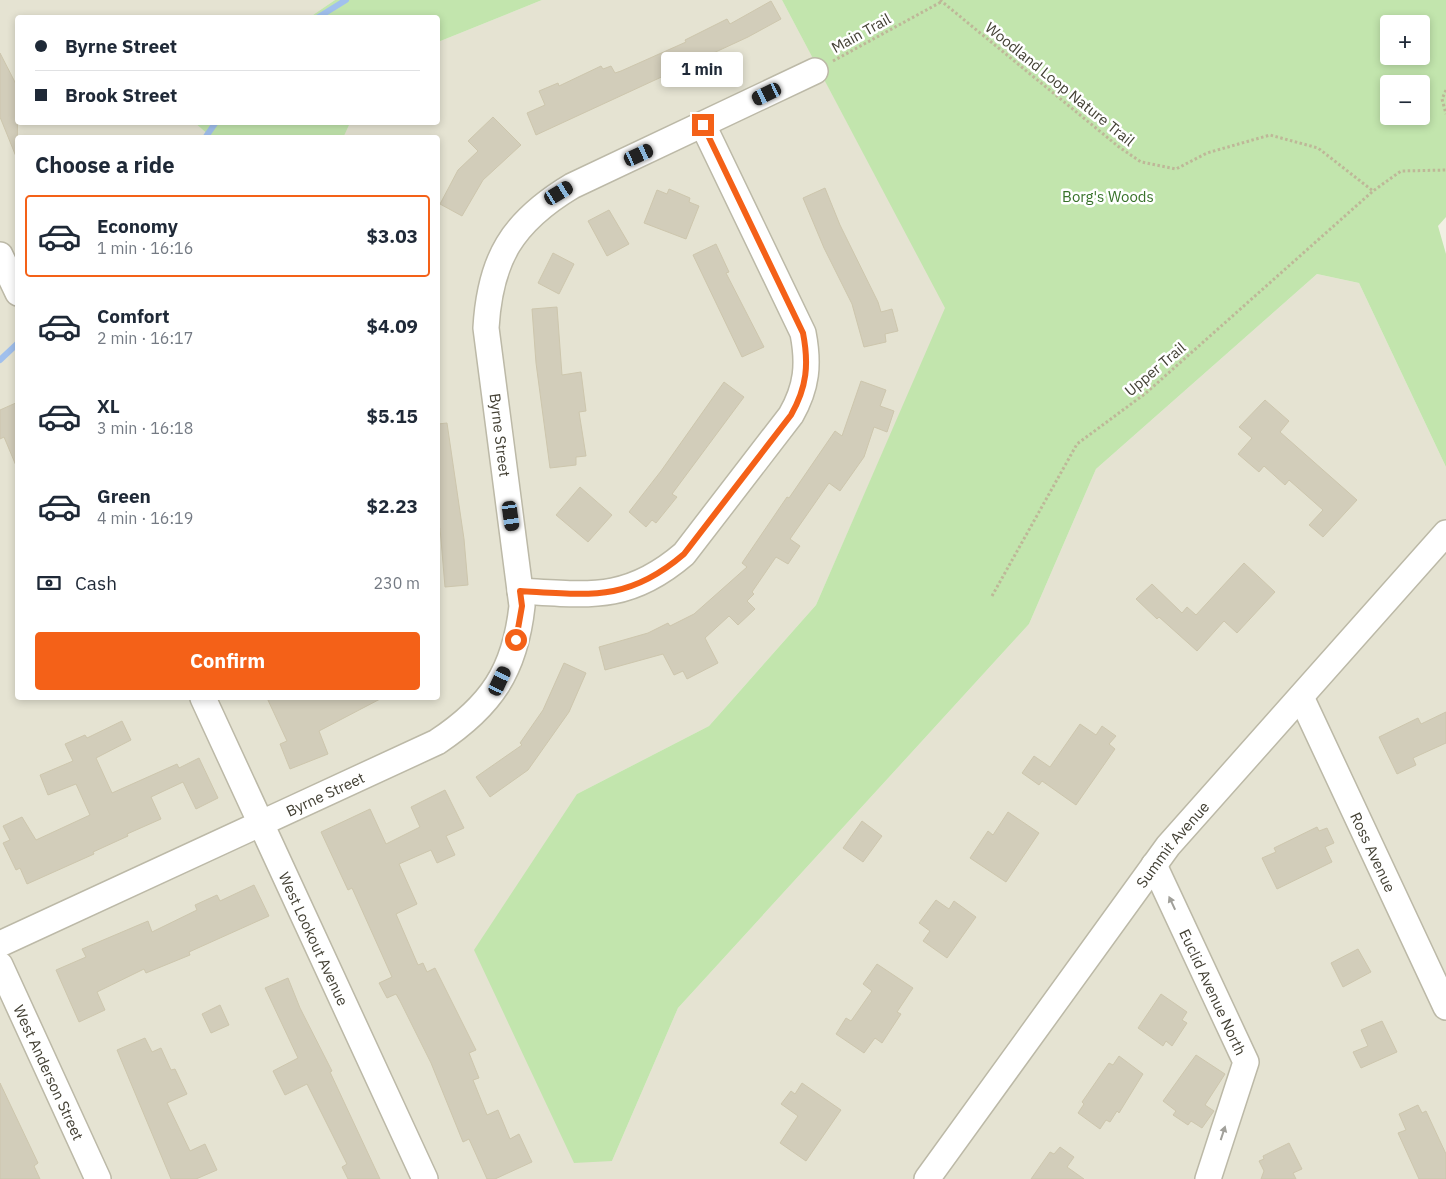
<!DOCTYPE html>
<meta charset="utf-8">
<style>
:root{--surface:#fff;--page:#f2f2f3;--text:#1f2937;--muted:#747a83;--line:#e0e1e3;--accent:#f46118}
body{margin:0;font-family:"IBM Plex Sans",sans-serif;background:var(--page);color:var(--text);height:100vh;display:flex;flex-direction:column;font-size:19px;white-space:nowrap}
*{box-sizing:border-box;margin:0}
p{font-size:16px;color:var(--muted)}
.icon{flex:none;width:28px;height:28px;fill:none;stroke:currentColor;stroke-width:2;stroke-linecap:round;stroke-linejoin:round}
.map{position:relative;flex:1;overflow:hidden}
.drawer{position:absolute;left:15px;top:135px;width:425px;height:565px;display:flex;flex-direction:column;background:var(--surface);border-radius:5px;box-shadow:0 2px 8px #0003}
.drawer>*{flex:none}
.hud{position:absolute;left:15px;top:15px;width:425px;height:110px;border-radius:5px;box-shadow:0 2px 8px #0003;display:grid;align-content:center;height:110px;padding:0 20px;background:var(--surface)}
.tools{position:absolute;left:1380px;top:15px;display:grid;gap:10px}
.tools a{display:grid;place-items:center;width:50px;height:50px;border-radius:5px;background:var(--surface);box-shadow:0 2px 8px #0003;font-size:25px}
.end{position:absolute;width:22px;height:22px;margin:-11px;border:6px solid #f46118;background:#fff;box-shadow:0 0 0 2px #fff}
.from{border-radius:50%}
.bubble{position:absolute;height:35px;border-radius:5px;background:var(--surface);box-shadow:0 2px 8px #0003;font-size:16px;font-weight:700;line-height:35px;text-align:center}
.car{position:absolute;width:15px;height:30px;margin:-15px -8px;border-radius:6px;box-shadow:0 0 4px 1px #0007;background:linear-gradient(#222 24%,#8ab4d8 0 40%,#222 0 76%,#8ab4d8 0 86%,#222 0)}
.hud b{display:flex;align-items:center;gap:18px;height:48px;font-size:19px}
.hud b+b{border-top:1px solid var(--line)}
.hud i{width:12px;height:12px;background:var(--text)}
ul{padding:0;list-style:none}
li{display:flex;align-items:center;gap:15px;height:82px;margin:0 10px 8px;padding:0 10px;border:2px solid transparent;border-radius:5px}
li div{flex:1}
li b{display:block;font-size:19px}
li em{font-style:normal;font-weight:700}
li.on{border-color:var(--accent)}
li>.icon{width:45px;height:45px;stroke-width:1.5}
h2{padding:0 20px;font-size:22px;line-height:60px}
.pay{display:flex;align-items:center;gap:12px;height:55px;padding:0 20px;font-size:19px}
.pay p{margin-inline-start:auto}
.button{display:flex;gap:10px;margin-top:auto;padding:10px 20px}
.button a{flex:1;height:58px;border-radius:5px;background:var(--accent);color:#fff;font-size:20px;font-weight:700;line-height:58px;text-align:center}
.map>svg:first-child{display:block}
</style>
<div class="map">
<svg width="1446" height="1179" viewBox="0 0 1446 1179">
<rect width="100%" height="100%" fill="#f1f0e4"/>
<path fill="#e5e3d2" d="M 0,0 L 335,0 L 310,17 L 18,18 L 18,122 L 195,123 L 211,137 L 18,138 L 18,698 L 438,698 L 438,138 L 343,137 L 350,123 L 438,122 L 438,42 L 542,0 L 782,0 L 946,308 L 816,605 L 709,726 L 577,794 L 612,1161 L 678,1008 L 1029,624 L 1096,469 L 1317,274 L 1359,283 L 1446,467 L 1446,1179 L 0,1179 Z"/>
<path fill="#c2e5ad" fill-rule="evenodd" d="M 335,0 L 542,0 L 438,42 L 438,18 L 310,17 Z
M 782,0 L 1446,0 L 1446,217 L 1438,226 L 1446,254 L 1446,467 L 1359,283 L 1317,274 L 1096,469 L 1029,624 L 678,1008 L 612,1161 L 574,1163 L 474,950 L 577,794 L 709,726 L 816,605 L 945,308 ZM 1389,24 L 1421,24 L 1421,56 L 1389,56 ZM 1389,84 L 1421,84 L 1421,116 L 1389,116 Z
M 195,123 L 195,122 L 350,123 L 343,138 L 211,137 Z"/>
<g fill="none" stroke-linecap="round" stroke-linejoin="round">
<path stroke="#a1c0ed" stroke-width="6" d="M 317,18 L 346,0
M 205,138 L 216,122
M 0,360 L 18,343"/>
</g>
<path fill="#d2cdba" stroke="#cdc6ad" d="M 771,1 L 781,19 L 748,37 L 536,135 L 527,113 L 545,105 L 539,91 L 558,83 L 559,86 L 601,66 L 603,69 L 611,66 L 615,73 L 621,71 L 686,42 L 685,40 L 727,19 L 730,24 Z
M 0,53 L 18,88 L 17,159 L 0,117 Z
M 493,117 L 521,145 L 483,180 L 462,216 L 440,204 L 458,170 L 478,151 L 468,141 Z
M 825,188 L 840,225 L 878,302 L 881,312 L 892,309 L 898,331 L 885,334 L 886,342 L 864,347 L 852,304 L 824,248 L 803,198 Z
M 669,189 L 690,198 L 689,202 L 699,206 L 686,239 L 644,223 L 657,190 L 667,194 Z
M 609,210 L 629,244 L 607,256 L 588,221 Z
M 716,244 L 729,272 L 726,273 L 764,347 L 742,357 L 693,255 Z
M 553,253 L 574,264 L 559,294 L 538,283 Z
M 557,307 L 562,375 L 581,372 L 586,411 L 579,412 L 586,456 L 576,457 L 576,465 L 550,468 L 536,363 L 532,309 Z
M 861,381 L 886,390 L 880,406 L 894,411 L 887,432 L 874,427 L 864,457 L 840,491 L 829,483 L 790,539 L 800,546 L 788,564 L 776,557 L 752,592 L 754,594 L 747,601 L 755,609 L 738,625 L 729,616 L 705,638 L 718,663 L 687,679 L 683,671 L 674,675 L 663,654 L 605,670 L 599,647 L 648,633 L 668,623 L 670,626 L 694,614 L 747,567 L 742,563 L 787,497 L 789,498 L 835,431 L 842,436 Z
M 724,382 L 744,397 L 672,494 L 677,497 L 656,523 L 652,520 L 646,527 L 629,512 L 661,471 Z
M 1265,400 L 1289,421 L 1280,432 L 1357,500 L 1323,537 L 1309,525 L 1323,510 L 1289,480 L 1285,485 L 1264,466 L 1259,472 L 1238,454 L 1252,438 L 1239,427 Z
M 18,402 L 18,468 L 17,468 L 4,437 L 0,439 L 0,410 Z
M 447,423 L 464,539 L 468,585 L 445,587 L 440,528 L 438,529 L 438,424 Z
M 580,487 L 612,515 L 588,542 L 556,515 Z
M 1244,563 L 1275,592 L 1237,633 L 1224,621 L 1197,651 L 1159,617 L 1157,619 L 1136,599 L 1152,584 L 1182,613 L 1187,607 L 1196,615 Z
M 564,663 L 586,673 L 569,712 L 528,770 L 490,797 L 476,777 L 522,745 L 520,743 L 543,710 Z
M 267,698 L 382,698 L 319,731 L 328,754 L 290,769 L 280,744 L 287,741 Z
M 1446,712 L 1446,743 L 1413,758 L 1416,765 L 1397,774 L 1379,737 L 1418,718 L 1421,724 Z
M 122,721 L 131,740 L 96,758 L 112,793 L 177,764 L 179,768 L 199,758 L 218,798 L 196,809 L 183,782 L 151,797 L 161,819 L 127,834 L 128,836 L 93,852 L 94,854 L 27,884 L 20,868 L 16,870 L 3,843 L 10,840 L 3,826 L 22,817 L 36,840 L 90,815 L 76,784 L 48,795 L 40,775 L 73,761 L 65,744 L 85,735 L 87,738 Z
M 1080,724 L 1096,735 L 1102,726 L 1116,736 L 1109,744 L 1115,749 L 1076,805 L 1042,781 L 1039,785 L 1022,773 L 1034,756 L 1050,767 Z
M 445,790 L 464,828 L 446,836 L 455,855 L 437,863 L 431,850 L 399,864 L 417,904 L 396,914 L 418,965 L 423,963 L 427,972 L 435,968 L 476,1050 L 469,1053 L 479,1078 L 473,1080 L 487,1115 L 498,1110 L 510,1139 L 519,1134 L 532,1162 L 495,1179 L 487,1179 L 469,1139 L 463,1142 L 431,1063 L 400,1001 L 396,994 L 387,998 L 379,983 L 392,977 L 352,888 L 348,890 L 321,832 L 370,809 L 386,844 L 420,827 L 411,807 Z
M 1008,812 L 1039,833 L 1006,882 L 970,858 L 988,831 L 993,835 Z
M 862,821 L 882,836 L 863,862 L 843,848 Z
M 1317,827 L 1319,831 L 1327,828 L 1334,843 L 1325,847 L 1332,862 L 1277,889 L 1262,858 L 1276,852 L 1274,848 Z
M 254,885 L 269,916 L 189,952 L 190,955 L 146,973 L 144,969 L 97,992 L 105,1010 L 79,1022 L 56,970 L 86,957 L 82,949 L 148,921 L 152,932 L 197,910 L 195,905 L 217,895 L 220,901 Z
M 936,900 L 949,909 L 954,901 L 976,917 L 947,958 L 923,941 L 930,931 L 919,923 Z
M 1358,949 L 1371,972 L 1343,987 L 1331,963 Z
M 877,964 L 913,988 L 897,1012 L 901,1014 L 882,1043 L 875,1038 L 864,1053 L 836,1034 L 846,1018 L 851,1021 L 872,991 L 863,984 Z
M 288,978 L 300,1008 L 332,1071 L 330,1072 L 380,1179 L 348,1179 L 342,1167 L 347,1164 L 307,1084 L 285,1095 L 273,1071 L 298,1058 L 265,988 Z
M 1161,994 L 1187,1012 L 1182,1020 L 1187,1023 L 1172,1046 L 1166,1041 L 1163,1046 L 1138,1028 Z
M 220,1005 L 229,1025 L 211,1033 L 202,1014 Z
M 1382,1021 L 1397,1052 L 1361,1068 L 1353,1052 L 1368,1046 L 1361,1030 Z
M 145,1038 L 152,1052 L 161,1048 L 171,1070 L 175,1069 L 187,1094 L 167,1103 L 190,1151 L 205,1144 L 217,1170 L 196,1179 L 171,1179 L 117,1050 Z
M 1196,1055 L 1225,1074 L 1205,1105 L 1214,1111 L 1202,1128 L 1191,1121 L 1188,1125 L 1173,1115 L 1176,1111 L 1163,1101 Z
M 1119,1056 L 1143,1074 L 1119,1113 L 1117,1111 L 1110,1122 L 1106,1120 L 1100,1129 L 1078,1113 L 1084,1104 L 1082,1102 L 1109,1063 L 1113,1065 Z
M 0,1083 L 38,1163 L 34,1166 L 40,1179 L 0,1179 Z
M 802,1083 L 841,1110 L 806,1161 L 780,1143 L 798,1116 L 781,1104 L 791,1091 L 795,1094 Z
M 1418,1105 L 1422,1113 L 1426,1111 L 1446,1154 L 1446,1179 L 1419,1179 L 1398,1133 L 1406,1130 L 1399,1114 Z
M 1289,1143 L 1302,1169 L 1293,1173 L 1296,1179 L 1261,1179 L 1264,1171 L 1259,1161 L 1264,1159 L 1263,1156 Z
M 1060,1147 L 1074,1157 L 1067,1167 L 1084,1179 L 1031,1179 L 1050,1152 L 1054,1154 Z"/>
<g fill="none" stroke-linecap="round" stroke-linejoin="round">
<defs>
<g id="minor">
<path d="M 0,255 L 18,293"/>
<path d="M 520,591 C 589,595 628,602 684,554 L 791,415 C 807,387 809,364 803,333 L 703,125"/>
<path id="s1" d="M 1301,697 L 1446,1007"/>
<path id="s2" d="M 203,698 L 425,1179"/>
<path id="s3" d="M 1154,865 L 1246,1062 L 1208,1179"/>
<path id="s4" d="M 0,944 L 437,742 C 491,706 515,671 522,606 L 486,328 C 490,259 512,222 572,186 L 815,71"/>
<path id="s5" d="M 0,965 L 98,1179"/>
<path id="s6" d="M 927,1179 L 1168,846 L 1446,533"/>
</g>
</defs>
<use href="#minor" stroke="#bcb9a7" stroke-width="28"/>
<path stroke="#beb798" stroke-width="3" stroke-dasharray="2.5 2.5" stroke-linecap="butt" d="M 940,0 L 1119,147 L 1141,162 L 1176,169 L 1207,153 L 1270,135 L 1318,148 L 1373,191 L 1401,171 L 1446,170
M 833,61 L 941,2
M 1446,90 L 1442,99 L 1446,114
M 992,596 L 1077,444 L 1146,393 L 1373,191"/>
<use href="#minor" stroke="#fff" stroke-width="25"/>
</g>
<defs><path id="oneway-solid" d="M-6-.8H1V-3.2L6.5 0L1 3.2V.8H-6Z" transform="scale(1.25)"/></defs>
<g fill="#a1a09a">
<use href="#oneway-solid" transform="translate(1172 903) rotate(-115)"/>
<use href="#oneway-solid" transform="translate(1223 1133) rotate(-72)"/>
</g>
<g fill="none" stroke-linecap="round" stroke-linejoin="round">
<path stroke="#f46118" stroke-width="6" d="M 516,640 L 522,606 L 520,591 C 590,595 628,602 684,554 L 791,415 C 807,387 809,364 803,333 L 703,125"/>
</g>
<g text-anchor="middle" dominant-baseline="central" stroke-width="5" stroke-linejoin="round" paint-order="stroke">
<g font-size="15" fill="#434034" stroke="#fff">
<text transform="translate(861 33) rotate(-29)">Main Trail</text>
<text transform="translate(1060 84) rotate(39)">Woodland Loop Nature Trail</text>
<text transform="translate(1155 369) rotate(-40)">Upper Trail</text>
<text transform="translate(500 435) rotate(83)">Byrne Street</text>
<text stroke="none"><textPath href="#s4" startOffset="358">Byrne Street</textPath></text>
<text stroke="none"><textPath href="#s6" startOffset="415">Summit Avenue</textPath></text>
<text stroke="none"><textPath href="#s1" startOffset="171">Ross Avenue</textPath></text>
<text stroke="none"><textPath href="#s2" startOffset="265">West Lookout Avenue</textPath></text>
<text stroke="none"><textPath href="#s3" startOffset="140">Euclid Avenue North</textPath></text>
<text stroke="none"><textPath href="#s5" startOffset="118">West Anderson Street</textPath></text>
</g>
<g font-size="15" fill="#38722a" stroke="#fff">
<text x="1108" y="196">Borg's Woods</text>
</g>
</g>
</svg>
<div class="tools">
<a>+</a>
<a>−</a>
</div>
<i class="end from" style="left:516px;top:640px"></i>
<i class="end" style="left:703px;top:125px"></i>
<div class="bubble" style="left:661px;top:52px;width:82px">1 min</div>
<i class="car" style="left:767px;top:94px;rotate:244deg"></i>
<i class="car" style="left:639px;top:155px;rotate:65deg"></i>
<i class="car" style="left:559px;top:193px;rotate:59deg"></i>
<i class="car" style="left:511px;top:516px;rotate:172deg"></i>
<i class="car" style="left:500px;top:681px;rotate:25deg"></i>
<div class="hud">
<b><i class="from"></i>Byrne Street</b>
<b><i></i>Brook Street</b>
</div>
<section class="drawer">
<h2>Choose a ride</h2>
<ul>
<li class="on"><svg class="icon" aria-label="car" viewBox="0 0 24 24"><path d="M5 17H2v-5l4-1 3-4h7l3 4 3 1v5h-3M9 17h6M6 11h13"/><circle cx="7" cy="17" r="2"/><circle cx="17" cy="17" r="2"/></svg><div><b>Economy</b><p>1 min · 16:16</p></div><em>$3.03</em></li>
<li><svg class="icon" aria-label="car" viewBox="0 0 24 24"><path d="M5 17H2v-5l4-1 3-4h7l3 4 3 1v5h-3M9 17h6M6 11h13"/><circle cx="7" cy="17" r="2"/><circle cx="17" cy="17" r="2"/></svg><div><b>Comfort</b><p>2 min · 16:17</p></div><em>$4.09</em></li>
<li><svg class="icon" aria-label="car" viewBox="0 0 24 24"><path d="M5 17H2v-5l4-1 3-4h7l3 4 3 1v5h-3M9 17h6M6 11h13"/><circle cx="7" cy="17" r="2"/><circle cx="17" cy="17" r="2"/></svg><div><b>XL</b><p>3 min · 16:18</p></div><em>$5.15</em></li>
<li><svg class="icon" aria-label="car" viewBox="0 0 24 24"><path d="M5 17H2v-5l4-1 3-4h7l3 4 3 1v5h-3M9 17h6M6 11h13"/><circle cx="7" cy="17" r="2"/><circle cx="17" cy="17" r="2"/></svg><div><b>Green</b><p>4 min · 16:19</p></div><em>$2.23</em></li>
</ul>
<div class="pay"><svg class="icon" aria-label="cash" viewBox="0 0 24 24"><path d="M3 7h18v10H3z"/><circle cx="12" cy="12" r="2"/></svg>Cash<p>230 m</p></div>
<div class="button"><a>Confirm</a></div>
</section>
</div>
